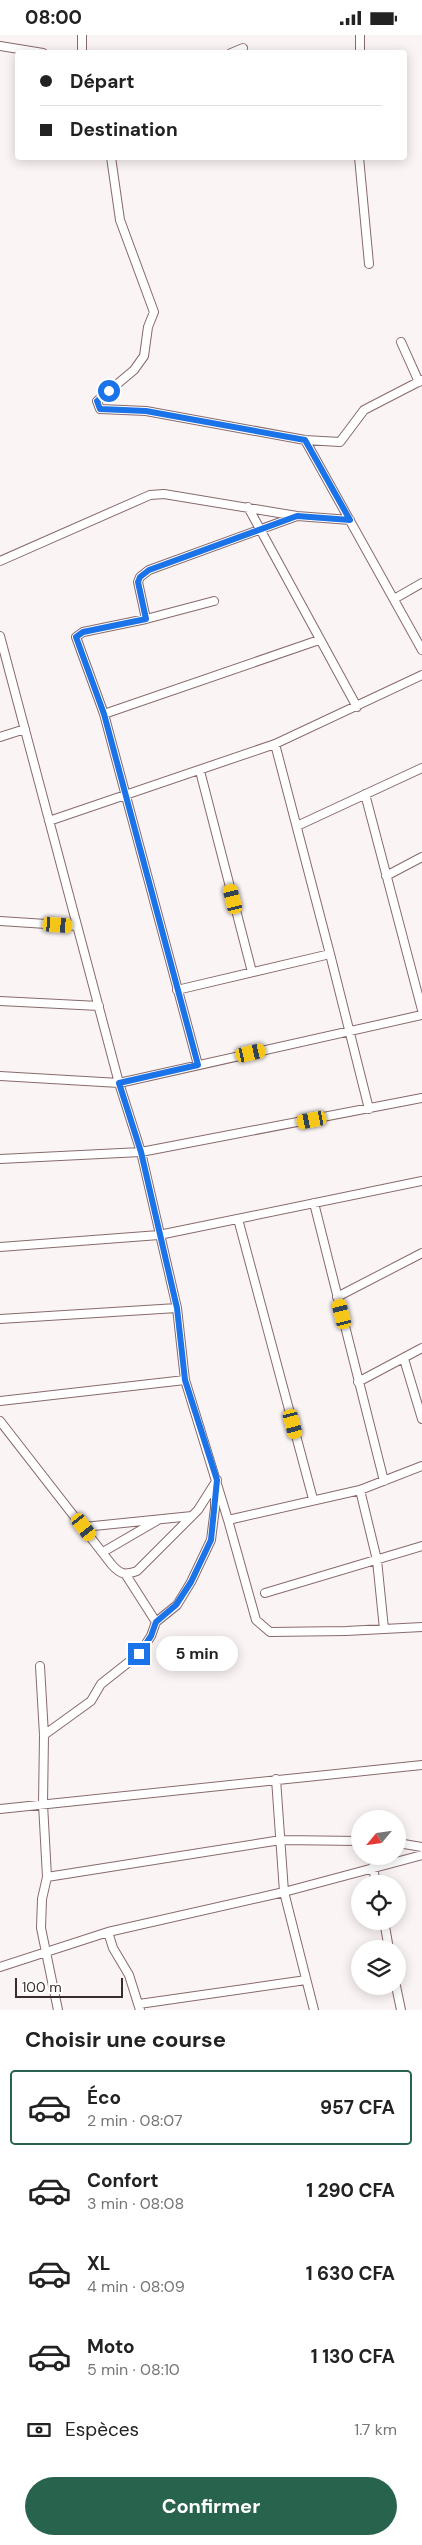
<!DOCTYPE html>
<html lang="fr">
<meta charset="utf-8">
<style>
:root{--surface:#fff;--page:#f2f2f2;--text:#222;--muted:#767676;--line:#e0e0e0;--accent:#28634d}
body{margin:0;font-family:"DM Sans",sans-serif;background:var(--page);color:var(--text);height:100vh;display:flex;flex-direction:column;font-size:19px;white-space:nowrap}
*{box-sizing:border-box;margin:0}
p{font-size:16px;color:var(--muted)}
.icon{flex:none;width:28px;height:28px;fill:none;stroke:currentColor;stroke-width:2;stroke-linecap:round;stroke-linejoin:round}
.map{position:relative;height:1975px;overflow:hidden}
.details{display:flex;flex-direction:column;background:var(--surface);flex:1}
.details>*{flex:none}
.hud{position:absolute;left:15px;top:15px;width:392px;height:110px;border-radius:5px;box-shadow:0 2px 12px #0003;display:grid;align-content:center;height:110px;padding:0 25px;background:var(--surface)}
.needle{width:32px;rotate:241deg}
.buttons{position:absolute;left:351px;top:1775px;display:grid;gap:10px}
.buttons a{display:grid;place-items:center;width:55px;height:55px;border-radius:50%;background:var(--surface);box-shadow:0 2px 12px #0003;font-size:25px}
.scale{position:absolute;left:15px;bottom:12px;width:108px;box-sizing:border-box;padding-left:5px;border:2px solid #392c2c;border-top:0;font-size:14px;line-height:18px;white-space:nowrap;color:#392c2c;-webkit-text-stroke:4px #fff;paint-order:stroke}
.end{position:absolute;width:22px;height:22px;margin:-11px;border:6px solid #1a73e8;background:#fff;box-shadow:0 0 0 2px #fff}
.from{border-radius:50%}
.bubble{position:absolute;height:35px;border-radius:18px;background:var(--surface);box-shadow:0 2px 12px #0003;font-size:16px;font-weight:700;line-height:35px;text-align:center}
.car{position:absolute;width:15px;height:30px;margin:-15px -8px;border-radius:6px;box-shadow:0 0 4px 1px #0007;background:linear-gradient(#f5c518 24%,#345 0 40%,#f5c518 0 76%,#345 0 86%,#f5c518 0)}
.hud b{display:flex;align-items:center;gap:18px;height:48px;font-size:19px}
.hud b+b{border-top:1px solid var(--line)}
.hud i{width:12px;height:12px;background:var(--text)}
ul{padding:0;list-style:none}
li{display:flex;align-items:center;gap:15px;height:75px;margin:0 10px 8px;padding:0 15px;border:2px solid transparent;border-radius:5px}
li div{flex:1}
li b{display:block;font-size:19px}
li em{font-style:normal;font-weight:700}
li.active{border-color:var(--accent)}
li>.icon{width:45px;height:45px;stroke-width:1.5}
h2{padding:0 25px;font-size:22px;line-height:60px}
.pay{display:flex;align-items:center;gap:12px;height:55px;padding:0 25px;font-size:19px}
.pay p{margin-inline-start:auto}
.button{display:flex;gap:10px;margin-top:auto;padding:10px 25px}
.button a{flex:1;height:58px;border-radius:30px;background:var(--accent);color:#fff;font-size:20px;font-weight:700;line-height:58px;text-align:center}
.status{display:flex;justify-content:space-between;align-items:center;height:35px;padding:0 25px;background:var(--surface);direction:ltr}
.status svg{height:14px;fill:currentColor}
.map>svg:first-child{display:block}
</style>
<div class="status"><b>08:00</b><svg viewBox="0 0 49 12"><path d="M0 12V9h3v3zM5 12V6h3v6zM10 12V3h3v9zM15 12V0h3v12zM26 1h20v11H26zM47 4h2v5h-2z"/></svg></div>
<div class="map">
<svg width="422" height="1975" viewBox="0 0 422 1975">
<rect width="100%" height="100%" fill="#fbf4f4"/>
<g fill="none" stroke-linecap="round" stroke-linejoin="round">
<defs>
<path id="minor" d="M 82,0 L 82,18
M 0,11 L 43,18
M 231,18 L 243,13
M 360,18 L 360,0
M 111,122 L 120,185 L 154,277 L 148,292 L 144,321 L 134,335 L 97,366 L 100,374 L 146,376 L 305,405 L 340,407 L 364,375 L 422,345
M 359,122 L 369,229
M 401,307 L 419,347
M 305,405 L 422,615
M 248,472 L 357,672
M 0,526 L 150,460 L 164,459 L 297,481 L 350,485
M 394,564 L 422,548
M 146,584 L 138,547 L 140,542 L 149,535 L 297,481
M 0,601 L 119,1048 L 141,1117 L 177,1273 L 185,1345 L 228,1485 L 360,1455 L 422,1431
M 104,679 L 319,605
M 0,702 L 25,694
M 200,736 L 252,937
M 365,759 L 422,975
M 49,786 L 275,709 L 422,640
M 297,791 L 422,733
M 386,841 L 422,822
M 0,886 L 77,891
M 330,919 L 369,1074
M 177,955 L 330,919 L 275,709
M 0,966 L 99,971
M 198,1030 L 104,679 L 76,602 L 83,597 L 146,584 L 214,566
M 0,1041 L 119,1048 L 422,980
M 0,1124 L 141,1117 L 422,1063
M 314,1168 L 384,1446
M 238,1184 L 313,1464
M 0,1212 L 159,1200 L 422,1146
M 337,1262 L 422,1218
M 0,1284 L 177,1273
M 404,1324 L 422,1384
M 358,1347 L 422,1313
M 0,1366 L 185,1345
M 0,1386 L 112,1530 C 121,1540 125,1540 137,1536 L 198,1475 L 217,1445
M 360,1455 L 377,1525 L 384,1594
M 228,1485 L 256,1585 L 270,1597 L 346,1596 L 422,1592
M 84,1492 L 192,1481
M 103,1517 L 158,1485
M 126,1540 L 156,1587
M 265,1558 L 422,1511
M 40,1631 L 44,1700 L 43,1769 L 47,1842 L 42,1864 L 41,1893 L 58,1975
M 44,1700 L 91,1666 L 101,1649 L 139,1619 L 151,1601 L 156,1587 L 177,1570 L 191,1547 L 211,1505 L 215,1473 L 215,1452
M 0,1774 L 422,1730
M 398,1808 L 422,1812
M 373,1832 L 376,1849
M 47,1842 L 281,1805 L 360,1806
M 384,1886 L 389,1914
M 108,1897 L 113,1913 L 129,1940 L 140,1975
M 0,1932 L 108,1897 L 284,1857 L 276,1744
M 396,1951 L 401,1975
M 139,1969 L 306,1945
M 314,1975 L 284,1857 L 422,1820"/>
</defs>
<use href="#minor" stroke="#886a6c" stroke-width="10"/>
<use href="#minor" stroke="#fff" stroke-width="8"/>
</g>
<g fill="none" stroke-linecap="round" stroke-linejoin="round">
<path stroke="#1a73e8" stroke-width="6" d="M 109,356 L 97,366 L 100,374 L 146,376 L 305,405 L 350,485 L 297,481 L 149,535 L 140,542 L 138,547 L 146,584 L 83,597 L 76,602 L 104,679 L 198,1030 L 119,1048 L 141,1117 L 177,1273 L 185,1345 L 217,1445 L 211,1505 L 191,1547 L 176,1570 L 156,1587 L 151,1601 L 139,1619"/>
</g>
</svg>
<div class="buttons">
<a><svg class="needle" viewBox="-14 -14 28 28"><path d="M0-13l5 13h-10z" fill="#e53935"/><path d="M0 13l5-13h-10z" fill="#767676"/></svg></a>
<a><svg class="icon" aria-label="locate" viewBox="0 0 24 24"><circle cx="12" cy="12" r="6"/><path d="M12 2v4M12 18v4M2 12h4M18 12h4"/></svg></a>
<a><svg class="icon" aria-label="layers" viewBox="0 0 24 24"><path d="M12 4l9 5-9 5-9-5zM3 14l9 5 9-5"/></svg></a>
</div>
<div class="scale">100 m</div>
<i class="end from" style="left:109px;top:356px"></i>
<i class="end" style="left:139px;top:1619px"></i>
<div class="bubble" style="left:156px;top:1601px;width:82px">5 min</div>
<i class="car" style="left:233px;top:864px;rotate:346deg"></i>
<i class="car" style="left:58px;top:890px;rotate:94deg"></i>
<i class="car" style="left:251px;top:1018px;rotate:77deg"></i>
<i class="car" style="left:312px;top:1085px;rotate:259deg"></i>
<i class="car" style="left:342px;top:1279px;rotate:346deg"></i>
<i class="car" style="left:293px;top:1389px;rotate:165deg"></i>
<i class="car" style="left:84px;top:1492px;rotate:143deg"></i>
<div class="hud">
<b><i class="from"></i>Départ</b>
<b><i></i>Destination</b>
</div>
</div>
<section class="details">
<h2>Choisir une course</h2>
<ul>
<li class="active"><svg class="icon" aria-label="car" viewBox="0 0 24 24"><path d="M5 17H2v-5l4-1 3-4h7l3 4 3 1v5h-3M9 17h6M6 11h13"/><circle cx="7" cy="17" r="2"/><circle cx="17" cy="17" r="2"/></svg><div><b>Éco</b><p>2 min · 08:07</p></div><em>957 CFA</em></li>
<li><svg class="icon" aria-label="car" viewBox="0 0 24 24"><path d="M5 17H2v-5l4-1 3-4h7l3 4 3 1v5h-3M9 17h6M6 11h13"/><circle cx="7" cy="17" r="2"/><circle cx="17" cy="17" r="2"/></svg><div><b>Confort</b><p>3 min · 08:08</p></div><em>1 290 CFA</em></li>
<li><svg class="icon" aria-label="car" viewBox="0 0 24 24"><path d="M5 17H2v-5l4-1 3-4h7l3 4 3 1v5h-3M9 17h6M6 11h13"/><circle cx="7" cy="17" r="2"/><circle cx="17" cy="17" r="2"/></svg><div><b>XL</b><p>4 min · 08:09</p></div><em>1 630 CFA</em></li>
<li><svg class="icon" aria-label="car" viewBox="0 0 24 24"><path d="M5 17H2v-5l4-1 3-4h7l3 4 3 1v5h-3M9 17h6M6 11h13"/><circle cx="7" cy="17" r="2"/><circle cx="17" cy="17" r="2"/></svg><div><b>Moto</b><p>5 min · 08:10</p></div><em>1 130 CFA</em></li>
</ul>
<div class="pay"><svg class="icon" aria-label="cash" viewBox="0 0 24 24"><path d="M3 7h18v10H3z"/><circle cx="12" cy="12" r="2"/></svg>Espèces<p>1.7 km</p></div>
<div class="button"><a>Confirmer</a></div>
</section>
